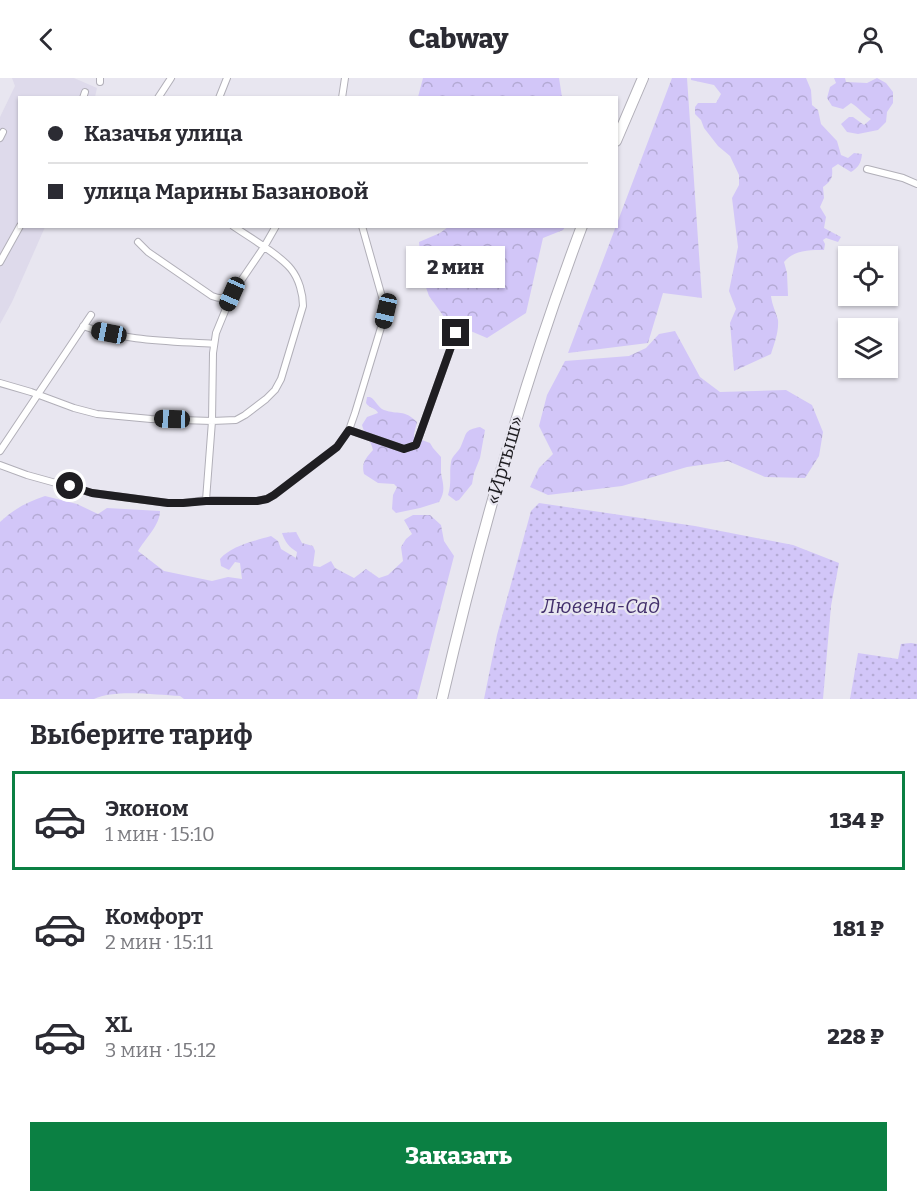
<!DOCTYPE html>
<html lang="ru">
<meta charset="utf-8">
<style>
:root{--surface:#fff;--page:#f7f7f7;--text:#2b2b33;--muted:#7c7c81;--line:#e1e1e2;--accent:#0b8043}
body{margin:0;font-family:Bitter,serif;background:var(--page);color:var(--text);height:100vh;display:flex;flex-direction:column;font-size:22px;white-space:nowrap}
*{box-sizing:border-box;margin:0}
p{font-size:20px;color:var(--muted)}
.icon{flex:none;width:33px;height:33px;fill:none;stroke:currentColor;stroke-width:2;stroke-linecap:round;stroke-linejoin:round}
.map{position:relative;height:621px;overflow:hidden}
.side{display:flex;flex-direction:column;background:var(--surface);flex:1}
.side>*{flex:none}
.banner{position:absolute;left:18px;top:18px;width:600px;height:132px;border-radius:0px;box-shadow:0 2px 4px #0004;display:grid;align-content:center;height:132px;padding:0 30px;background:var(--surface)}
.controls{position:absolute;left:838px;top:168px;display:grid;gap:12px}
.controls a{display:grid;place-items:center;width:60px;height:60px;border-radius:0px;background:var(--surface);box-shadow:0 2px 4px #0004;font-size:30px}
.end{position:absolute;width:27px;height:27px;margin:-14px;border:8px solid #1f1e22;background:#fff;box-shadow:0 0 0 3px #fff}
.from{border-radius:50%}
.bubble{position:absolute;height:42px;border-radius:0px;background:var(--surface);box-shadow:0 2px 4px #0004;font-size:20px;font-weight:800;line-height:42px;text-align:center}
.car{position:absolute;width:18px;height:36px;margin:-18px -9px;border-radius:8px;box-shadow:0 0 4px 2px #0007;background:linear-gradient(#222 24%,#8ab4d8 0 40%,#222 0 76%,#8ab4d8 0 86%,#222 0)}
.banner b{display:flex;align-items:center;gap:21px;height:57px;font-size:22px}
.banner b+b{border-top:2px solid var(--line)}
.banner i{width:15px;height:15px;background:var(--text)}
ul{padding:0;list-style:none}
li{display:flex;align-items:center;gap:18px;height:99px;margin:0 12px 9px;padding:0 18px;border:3px solid transparent;border-radius:0px}
li div{flex:1}
li b{display:block;font-size:22px}
li em{font-style:normal;font-weight:800}
li.on{border-color:var(--accent)}
li>.icon{width:54px;height:54px;stroke-width:1.5}
h2{padding:0 30px;font-size:27px;line-height:72px}
.button{display:flex;gap:12px;margin-top:auto;padding:12px 30px}
.button a{flex:1;height:69px;border-radius:0px;background:var(--accent);color:#fff;font-size:24px;font-weight:800;line-height:69px;text-align:center}
header{display:flex;justify-content:space-between;align-items:center;height:78px;padding:0 30px;background:var(--surface);font-size:27px;font-weight:800}
.map>svg:first-child{display:block}
</style>
<header><svg class="icon" aria-label="back" viewBox="0 0 24 24"><path d="M15 5l-7 7 7 7"/></svg>Cabway<svg class="icon" aria-label="person" viewBox="0 0 24 24"><circle cx="12" cy="8" r="4"/><path d="M4 21q1-7 8-7t8 7"/></svg></header>
<div class="map">
<svg width="917" height="621" viewBox="0 0 917 621">
<defs>
<pattern id="forest-crowns" width="20" height="18" patternUnits="userSpaceOnUse" patternTransform="scale(1.5)"><rect width="20" height="18" fill="#d2c6f8"/><path d="M2 6a3 3 0 1 1 6 0M12 15a3 3 0 1 1 6 0" fill="none" stroke="#b4aad4"/></pattern>
<pattern id="park-dots" width="8" height="8" patternUnits="userSpaceOnUse" patternTransform="scale(1.5)"><rect width="8" height="8" fill="#d2c6f8"/><path d="M2 2h.1M6 6h.1" fill="none" stroke="#b4aad4" stroke-width="1.8" stroke-linecap="round"/></pattern>
</defs>
<rect width="100%" height="100%" fill="#e8e6f0"/>
<path fill="#dedaeb" d="M 12,0 L 74,0 L 97,10 L 95,19 L 20,20 L 20,148 L 45,149 L 12,224 L 0,246 L 0,39 L 15,8 Z"/>
<path fill="url(#forest-crowns)" d="M 423,0 L 559,0 L 562,19 L 418,19 Z
M 672,0 L 687,0 L 702,220 L 663,215 L 648,265 L 568,275 Z
M 691,0 L 806,0 L 811,12 L 812,27 L 818,32 L 821,46 L 837,63 L 841,77 L 848,80 L 854,75 L 862,76 C 861,85 859,89 851,94 L 838,86 L 832,90 C 833,100 831,103 823,109 L 824,120 L 820,129 L 826,139 L 824,150 L 841,159 L 838,164 L 826,160 L 823,162 L 825,166 L 824,172 C 809,172 794,172 784,184 L 787,195 L 788,218 L 771,218 C 772,227 776,234 778,242 C 779,254 774,266 771,276 L 734,293 L 730,245 L 736,231 L 729,213 L 738,169 L 732,120 L 739,107 L 739,97 L 730,78 L 718,68 L 704,50 L 701,42 L 695,36 L 695,29 L 698,25 L 716,25 L 721,16 L 714,7 L 691,2 Z
M 834,0 L 845,0 L 846,4 L 867,5 L 877,0 L 886,5 L 893,14 L 893,25 L 887,34 L 886,44 L 878,52 L 858,56 L 847,54 L 841,46 L 849,39 L 853,39 L 864,47 L 871,41 C 862,36 860,30 851,25 L 843,31 L 832,28 L 827,20 L 830,9 L 836,5 Z
M 448,149 L 565,149 L 563,152 L 543,160 L 526,235 L 487,260 L 447,243 L 429,218 L 422,198 L 419,164 L 440,155 Z
M 675,253 L 700,299 L 720,314 L 786,312 L 812,327 L 823,354 L 819,378 L 805,400 L 765,399 L 728,383 L 687,389 L 622,408 L 548,417 L 530,409 L 539,390 L 553,376 L 539,348 L 547,317 L 565,283 L 629,278 L 646,270 L 659,256 Z
M 367,319 L 370,319 C 376,322 378,330 384,332 C 398,337 404,331 417,344 L 414,356 L 414,359 L 430,365 L 433,370 L 441,379 C 441,384 441,390 441,395 C 443,406 446,413 439,424 L 420,430 L 396,435 L 392,431 L 393,417 L 397,409 L 394,406 L 378,405 L 364,396 C 361,385 366,380 373,372 C 371,362 364,356 362,347 L 367,339 L 378,335 C 376,330 369,330 366,325 Z
M 480,349 L 485,352 L 480,380 L 474,395 L 472,406 L 459,422 L 456,423 L 448,417 C 452,405 449,396 451,384 C 452,377 459,374 461,368 C 467,355 464,352 480,349 Z
M 45,418 L 77,426 L 98,436 L 107,430 L 160,433 C 160,447 145,461 138,473 L 164,493 L 212,503 L 228,499 L 242,501 L 240,485 L 235,484 L 229,492 L 221,488 L 220,481 C 231,468 254,463 271,458 L 278,463 L 281,471 L 296,480 L 297,474 C 289,469 285,464 282,455 L 296,454 L 302,465 L 313,468 L 315,473 L 313,488 L 320,489 L 331,483 L 335,490 L 354,500 L 366,491 L 379,500 L 388,497 L 403,483 L 401,469 L 406,461 L 412,456 L 404,442 L 413,437 L 430,437 L 441,447 L 444,463 L 454,478 L 417,621 L 184,621 L 180,618 C 156,617 115,611 94,621 L 0,621 L 0,444 C 14,431 27,424 45,418 Z"/>
<path fill="url(#park-dots)" d="M 539,425 L 695,448 L 793,467 L 839,485 L 831,528 L 823,621 L 484,621 L 497,557 L 531,433 Z
M 911,565 L 917,566 L 917,621 L 850,621 L 858,575 L 898,581 L 901,566 Z"/>
<g fill="none" stroke-linecap="round" stroke-linejoin="round">
<defs>
<path id="street" d="M 100,4 L 100,0
M 83,20 L 85,14
M 158,20 L 171,0
M 219,20 L 227,0
M 342,20 L 345,0
M 0,60 L 3,54
M 867,91 L 903,100 L 917,106
M 138,164 L 148,174 L 212,218 C 220,221 224,221 231,217
M 0,184 L 20,148
M 83,248 C 124,263 171,263 214,266
M 0,305 L 31,314 L 74,330 L 97,336 L 151,341 L 212,343 L 236,342 L 245,337 L 266,321 L 275,312 L 281,301 L 303,228 C 303,216 299,201 291,191 C 280,177 249,159 233,148
M 349,352 L 404,371 L 416,367 L 456,255
M 0,373 L 91,237
M 0,387 L 27,397 L 92,415 L 168,425 L 184,425 L 206,422 L 257,423 L 267,421 L 274,417 L 337,369 L 349,352 L 355,335 L 386,233 L 362,148
M 206,422 L 212,343 L 213,275 L 216,255 L 232,216 L 264,169 L 276,148"/>
<path id="highway" d="M 616,63 L 643,0
M 442,621 C 479,461 524,302 582,148"/>
</defs>
<use href="#street" stroke="#b1afb8" stroke-width="8"/>
<use href="#highway" stroke="#b1afb8" stroke-width="12"/>
<use href="#street" stroke="#fff" stroke-width="6"/>
<use href="#highway" stroke="#fff" stroke-width="10"/>
</g>
<g fill="none" stroke-linecap="round" stroke-linejoin="round">
<path stroke="#1f1e22" stroke-width="8" d="M 70,408 L 92,415 L 168,425 L 183,425 L 206,423 L 257,423 L 267,421 L 274,417 L 337,369 L 349,352 L 404,371 L 416,367 L 456,255"/>
</g>
<g text-anchor="middle" dominant-baseline="central" stroke-width="4.5" stroke-linejoin="round" paint-order="stroke">
<g font-size="20" fill="#1f1e22" stroke="#e8e6f0">
<text transform="translate(504 382) rotate(-74)">«Иртыш»</text>
</g>
<g font-size="20" font-style="italic" fill="#43306c" stroke="#e8e6f0">
<text x="601" y="528">Лювена-Сад</text>
</g>
</g>
</svg>
<div class="controls">
<a><svg class="icon" aria-label="locate" viewBox="0 0 24 24"><circle cx="12" cy="12" r="6"/><path d="M12 2v4M12 18v4M2 12h4M18 12h4"/></svg></a>
<a><svg class="icon" aria-label="layers" viewBox="0 0 24 24"><path d="M12 4l9 5-9 5-9-5zM3 14l9 5 9-5"/></svg></a>
</div>
<i class="end from" style="left:70px;top:408px"></i>
<i class="end" style="left:456px;top:255px"></i>
<div class="bubble" style="left:406px;top:168px;width:99px">2 мин</div>
<i class="car" style="left:232px;top:216px;rotate:204deg"></i>
<i class="car" style="left:386px;top:233px;rotate:193deg"></i>
<i class="car" style="left:109px;top:255px;rotate:281deg"></i>
<i class="car" style="left:172px;top:341px;rotate:272deg"></i>
<div class="banner">
<b><i class="from"></i>Казачья улица</b>
<b><i></i>улица Марины Базановой</b>
</div>
</div>
<section class="side">
<h2>Выберите тариф</h2>
<ul>
<li class="on"><svg class="icon" aria-label="car" viewBox="0 0 24 24"><path d="M5 17H2v-5l4-1 3-4h7l3 4 3 1v5h-3M9 17h6M6 11h13"/><circle cx="7" cy="17" r="2"/><circle cx="17" cy="17" r="2"/></svg><div><b>Эконом</b><p>1 мин · 15:10</p></div><em>134 ₽</em></li>
<li><svg class="icon" aria-label="car" viewBox="0 0 24 24"><path d="M5 17H2v-5l4-1 3-4h7l3 4 3 1v5h-3M9 17h6M6 11h13"/><circle cx="7" cy="17" r="2"/><circle cx="17" cy="17" r="2"/></svg><div><b>Комфорт</b><p>2 мин · 15:11</p></div><em>181 ₽</em></li>
<li><svg class="icon" aria-label="car" viewBox="0 0 24 24"><path d="M5 17H2v-5l4-1 3-4h7l3 4 3 1v5h-3M9 17h6M6 11h13"/><circle cx="7" cy="17" r="2"/><circle cx="17" cy="17" r="2"/></svg><div><b>XL</b><p>3 мин · 15:12</p></div><em>228 ₽</em></li>
</ul>
<div class="button"><a>Заказать</a></div>
</section>
